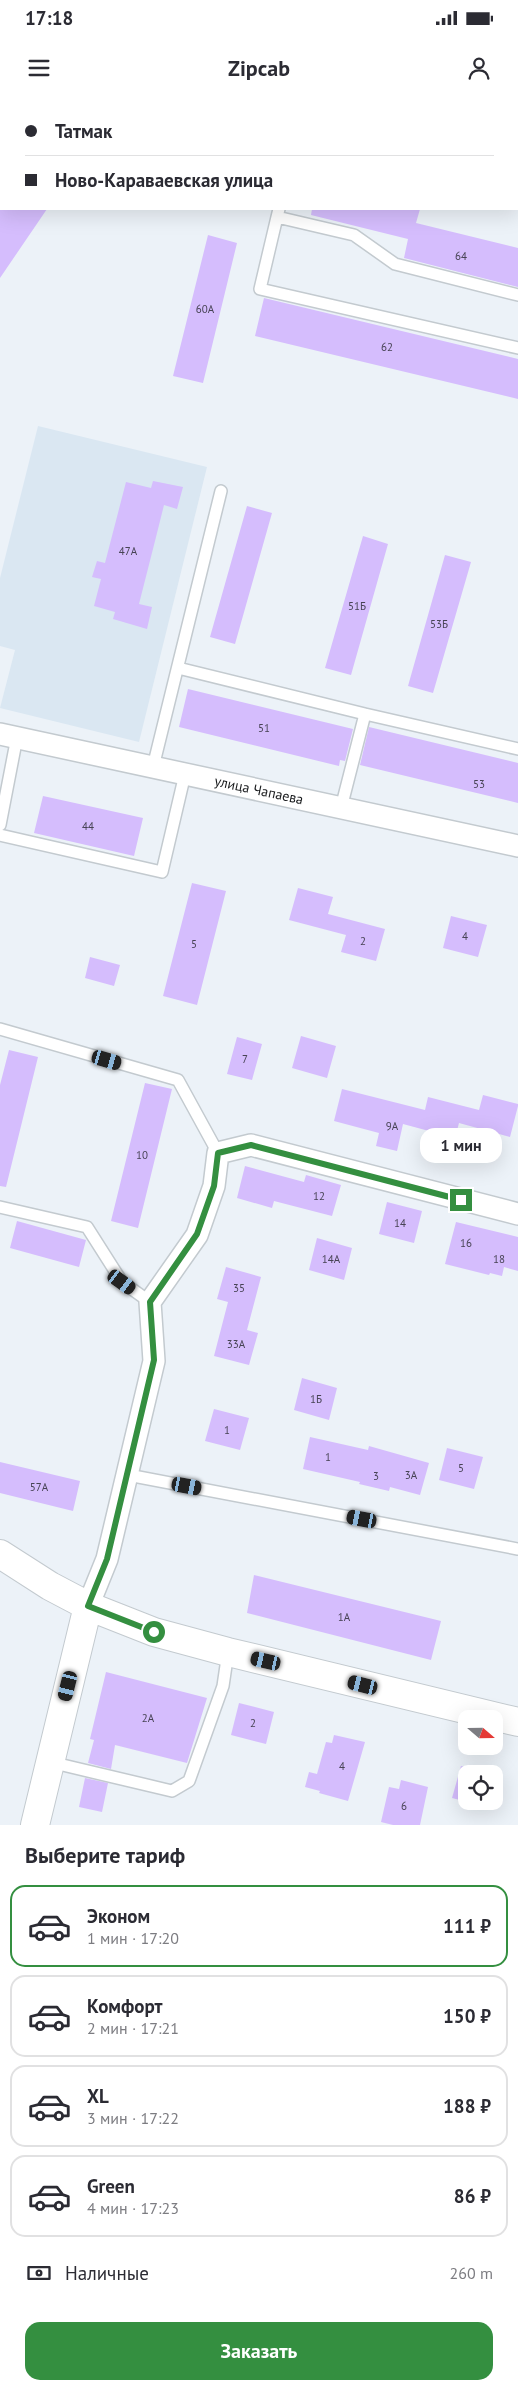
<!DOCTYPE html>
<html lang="ru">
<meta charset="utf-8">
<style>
:root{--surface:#fff;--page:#f7f7f7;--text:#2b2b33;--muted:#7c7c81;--line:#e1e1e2;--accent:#348f40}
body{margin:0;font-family:"PT Sans",sans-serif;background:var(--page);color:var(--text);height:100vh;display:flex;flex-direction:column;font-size:19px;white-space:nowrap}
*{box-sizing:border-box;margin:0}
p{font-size:16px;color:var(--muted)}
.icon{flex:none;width:28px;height:28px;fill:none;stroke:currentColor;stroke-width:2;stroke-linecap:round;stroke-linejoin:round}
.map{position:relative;height:1725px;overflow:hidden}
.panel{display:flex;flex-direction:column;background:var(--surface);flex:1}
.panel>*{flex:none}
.top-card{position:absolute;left:0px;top:0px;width:519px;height:110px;box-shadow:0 5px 20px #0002;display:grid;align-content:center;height:110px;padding:0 25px;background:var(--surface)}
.needle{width:32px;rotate:110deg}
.controls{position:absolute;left:458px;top:1610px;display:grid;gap:10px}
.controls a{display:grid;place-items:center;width:45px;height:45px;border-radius:10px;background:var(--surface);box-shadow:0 5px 20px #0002;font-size:25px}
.end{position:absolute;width:22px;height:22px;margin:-11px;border:6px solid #348f40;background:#fff;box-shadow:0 0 0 2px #fff}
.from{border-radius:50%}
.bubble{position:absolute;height:35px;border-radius:15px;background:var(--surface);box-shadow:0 5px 20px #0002;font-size:16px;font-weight:800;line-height:35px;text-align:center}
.car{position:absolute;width:15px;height:30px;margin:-15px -8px;border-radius:6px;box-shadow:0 0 4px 1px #0007;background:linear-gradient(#222 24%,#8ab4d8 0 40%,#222 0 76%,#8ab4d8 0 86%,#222 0)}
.top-card b{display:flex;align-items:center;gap:18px;height:48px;font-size:19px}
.top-card b+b{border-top:1px solid var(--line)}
.top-card i{width:12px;height:12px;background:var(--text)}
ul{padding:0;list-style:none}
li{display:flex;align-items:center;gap:15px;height:82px;margin:0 10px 8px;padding:0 15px;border:2px solid var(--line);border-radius:15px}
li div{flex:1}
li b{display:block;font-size:19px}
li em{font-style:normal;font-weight:800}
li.current{border-color:var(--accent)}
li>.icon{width:45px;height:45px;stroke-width:1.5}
h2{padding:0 25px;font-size:22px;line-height:60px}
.pay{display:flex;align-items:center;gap:12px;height:55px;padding:0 25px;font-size:19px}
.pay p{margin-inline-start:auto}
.primary-button{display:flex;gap:10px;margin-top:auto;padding:10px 25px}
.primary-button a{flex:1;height:58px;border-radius:15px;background:var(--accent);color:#fff;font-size:20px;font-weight:800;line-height:58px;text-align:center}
.status{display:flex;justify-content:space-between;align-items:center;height:35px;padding:0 25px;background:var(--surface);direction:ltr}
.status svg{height:14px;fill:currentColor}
header{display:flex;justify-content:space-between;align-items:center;height:65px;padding:0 25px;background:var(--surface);font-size:22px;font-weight:800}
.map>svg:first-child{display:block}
</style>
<div class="status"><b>17:18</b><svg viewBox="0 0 49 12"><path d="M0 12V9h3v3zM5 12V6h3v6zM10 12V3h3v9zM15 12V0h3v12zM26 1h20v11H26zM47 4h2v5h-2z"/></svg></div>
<header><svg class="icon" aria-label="menu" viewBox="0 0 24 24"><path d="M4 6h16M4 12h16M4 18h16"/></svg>Zipcab<svg class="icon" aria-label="person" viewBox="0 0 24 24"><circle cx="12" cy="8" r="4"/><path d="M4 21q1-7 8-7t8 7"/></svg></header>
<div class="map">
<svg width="518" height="1725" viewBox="0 0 518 1725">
<rect width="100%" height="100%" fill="#ecf2f8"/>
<path fill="#dae7f2" d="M 38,326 L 207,367 L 139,642 L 0,608 L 15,550 L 0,546 L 0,478 Z"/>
<path fill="#d5bdfd" d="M 0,109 L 47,109 L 0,178 Z
M 312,109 L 420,109 L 416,123 L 518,148 L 518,187 L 404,158 L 408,139 L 311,115 Z
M 208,135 L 237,143 L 203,283 L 173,276 Z
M 264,198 L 518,259 L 518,299 L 255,236 Z
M 153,381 L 183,387 L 177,409 L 164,405 L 155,441 L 139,504 L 152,507 L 147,529 L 113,519 L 115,512 L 94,506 L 101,479 L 92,477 L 97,461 L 105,463 L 126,382 L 151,388 Z
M 247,406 L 272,413 L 235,544 L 210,537 Z
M 363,436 L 388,444 L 351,575 L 325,568 Z
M 445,455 L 471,462 L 433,593 L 408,586 Z
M 188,589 L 353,629 L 345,661 L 340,660 L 339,666 L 179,627 Z
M 369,627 L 518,663 L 518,703 L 360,665 Z
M 43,696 L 143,718 L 134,756 L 34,733 Z
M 192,783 L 226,791 L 197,905 L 163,896 Z
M 298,788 L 333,797 L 328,814 L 385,829 L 376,861 L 341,852 L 346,835 L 289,820 Z
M 451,816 L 487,825 L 478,857 L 443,848 Z
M 90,857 L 120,865 L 114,886 L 85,878 Z
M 301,936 L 336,946 L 327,978 L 292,968 Z
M 237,937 L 262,944 L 252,980 L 227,974 Z
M 9,950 L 38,957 L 6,1087 L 0,1086 L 0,985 Z
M 145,983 L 172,989 L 138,1128 L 111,1121 Z
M 342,989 L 425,1010 L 428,997 L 479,1010 L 483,995 L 518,1004 L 518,1006 L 510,1037 L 459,1023 L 455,1038 L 403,1024 L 397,1051 L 376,1046 L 379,1033 L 334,1021 Z
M 245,1066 L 304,1082 L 306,1075 L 341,1085 L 332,1116 L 274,1101 L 272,1108 L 237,1098 Z
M 387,1102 L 422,1111 L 414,1143 L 379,1134 Z
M 17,1121 L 86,1140 L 79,1167 L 10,1148 Z
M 456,1122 L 518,1137 L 518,1171 L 504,1167 L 502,1176 L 490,1173 L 489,1175 L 445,1164 Z
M 317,1138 L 352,1148 L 344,1180 L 309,1170 Z
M 226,1167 L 261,1177 L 247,1230 L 258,1233 L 249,1265 L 214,1256 L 228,1202 L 217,1199 Z
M 302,1278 L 337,1288 L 329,1320 L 294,1310 Z
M 214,1309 L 249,1318 L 240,1350 L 205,1341 Z
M 310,1337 L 368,1350 L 369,1346 L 429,1363 L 420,1395 L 390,1387 L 389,1391 L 359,1384 L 360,1382 L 303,1369 Z
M 447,1348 L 483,1357 L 474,1389 L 439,1380 Z
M 0,1362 L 80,1381 L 73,1411 L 0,1393 Z
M 254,1475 L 441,1521 L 431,1560 L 247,1513 Z
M 106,1572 L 207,1598 L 187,1663 L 115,1645 L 111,1669 L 88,1663 L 94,1640 L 90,1639 Z
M 239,1603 L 274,1612 L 266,1644 L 231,1635 Z
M 334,1635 L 365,1642 L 348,1701 L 319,1693 L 320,1691 L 305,1687 L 309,1672 L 317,1674 L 326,1642 L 332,1643 Z
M 461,1666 L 490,1674 L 466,1674 L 466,1701 L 489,1701 L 487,1707 L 452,1698 Z
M 85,1678 L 108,1683 L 102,1712 L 79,1707 Z
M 401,1680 L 428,1687 L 420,1725 L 393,1725 L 381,1722 L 389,1687 L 399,1689 Z"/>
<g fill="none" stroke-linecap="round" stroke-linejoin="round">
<defs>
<path id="service" d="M 279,109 L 277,117 L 354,135 L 395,164 L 518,195
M 277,117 L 260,189 L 518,248
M 178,568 L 365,614
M 153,667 L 221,391
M 341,708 L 365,614 L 518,649
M 0,725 L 17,637
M 0,735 L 162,772 L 185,674
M 0,929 L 178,980 L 218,1053
M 0,1107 L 87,1127 L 122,1182 L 150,1202
M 128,1375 L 518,1449
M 50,1662 L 172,1691 L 189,1681 L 223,1586 L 228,1552"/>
<g id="minor">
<path d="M 132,0 L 137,1"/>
<path id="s1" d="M 0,634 L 518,746"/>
<path d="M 88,1506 L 107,1459 L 154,1261 L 150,1202 L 197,1135 L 214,1086 L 218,1053 L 251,1045 L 518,1114"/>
</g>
<path id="tertiary" d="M 43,1 L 44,0
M 0,63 L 1,61"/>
<path id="primary" d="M 0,1454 L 50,1486 L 88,1506 L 154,1532 L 228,1552 L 518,1622
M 35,1725 L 88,1506"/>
</defs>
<use href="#service" stroke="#c3cacf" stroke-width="14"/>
<use href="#minor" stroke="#c3cacf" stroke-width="24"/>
<use href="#tertiary" stroke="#c3cacf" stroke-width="30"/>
<use href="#primary" stroke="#c3cacf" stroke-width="30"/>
<use href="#service" stroke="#fff" stroke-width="11"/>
<use href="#minor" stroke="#fff" stroke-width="21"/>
<use href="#tertiary" stroke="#fff" stroke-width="28"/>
<use href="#primary" stroke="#fff" stroke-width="28"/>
<path stroke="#3d3f42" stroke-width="1" d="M 21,1 L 22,0
M 34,1 L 35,0
M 0,30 L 1,28
M 0,49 L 1,48"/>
</g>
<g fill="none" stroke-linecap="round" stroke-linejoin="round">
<path stroke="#348f40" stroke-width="6" d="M 154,1532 L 88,1506 L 107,1459 L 154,1260 L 150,1202 L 197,1134 L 214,1086 L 218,1053 L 251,1045 L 461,1100"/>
</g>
<g text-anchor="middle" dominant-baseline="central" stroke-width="4.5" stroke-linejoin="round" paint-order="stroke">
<g font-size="11" fill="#474354">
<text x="461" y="156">64</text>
<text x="205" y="209">60А</text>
<text x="387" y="247">62</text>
<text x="128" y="451">47А</text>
<text x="357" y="506">51Б</text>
<text x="439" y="524">53Б</text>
<text x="264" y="628">51</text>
<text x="479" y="684">53</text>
<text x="88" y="726">44</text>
<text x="465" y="836">4</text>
<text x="363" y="841">2</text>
<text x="194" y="844">5</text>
<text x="245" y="959">7</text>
<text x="392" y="1026">9А</text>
<text x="142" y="1055">10</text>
<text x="319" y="1096">12</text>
<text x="400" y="1123">14</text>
<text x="466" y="1143">16</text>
<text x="331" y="1159">14А</text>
<text x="499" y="1159">18</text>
<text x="239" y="1188">35</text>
<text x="236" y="1244">33А</text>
<text x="316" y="1299">1Б</text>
<text x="227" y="1330">1</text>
<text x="328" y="1357">1</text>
<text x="461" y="1368">5</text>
<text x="411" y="1375">3А</text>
<text x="376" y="1376">3</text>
<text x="39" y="1387">57А</text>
<text x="344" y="1517">1А</text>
<text x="148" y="1618">2А</text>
<text x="253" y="1623">2</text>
<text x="342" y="1666">4</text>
<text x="404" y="1706">6</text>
</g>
<g font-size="14" fill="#181a1c" stroke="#ecf2f8">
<text stroke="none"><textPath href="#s1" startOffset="265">улица Чапаева</textPath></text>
</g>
</g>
</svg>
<div class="controls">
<a><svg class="needle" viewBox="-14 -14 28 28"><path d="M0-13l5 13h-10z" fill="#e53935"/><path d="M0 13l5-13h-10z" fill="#7c7c81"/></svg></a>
<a><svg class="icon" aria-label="locate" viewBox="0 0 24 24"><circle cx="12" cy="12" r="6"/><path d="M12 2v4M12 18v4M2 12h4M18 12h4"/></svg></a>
</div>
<i class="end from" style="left:154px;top:1532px"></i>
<i class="end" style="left:461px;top:1100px"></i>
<div class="bubble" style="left:420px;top:1028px;width:82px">1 мин</div>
<i class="car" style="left:107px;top:960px;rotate:106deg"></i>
<i class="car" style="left:122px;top:1182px;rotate:126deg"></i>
<i class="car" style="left:187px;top:1386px;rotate:101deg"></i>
<i class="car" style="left:362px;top:1419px;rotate:281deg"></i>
<i class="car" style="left:266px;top:1561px;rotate:283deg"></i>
<i class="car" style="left:363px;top:1585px;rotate:284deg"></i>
<i class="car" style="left:68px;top:1586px;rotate:194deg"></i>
<div class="top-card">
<b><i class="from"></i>Татмак</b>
<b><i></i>Ново-Караваевская улица</b>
</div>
</div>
<section class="panel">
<h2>Выберите тариф</h2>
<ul>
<li class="current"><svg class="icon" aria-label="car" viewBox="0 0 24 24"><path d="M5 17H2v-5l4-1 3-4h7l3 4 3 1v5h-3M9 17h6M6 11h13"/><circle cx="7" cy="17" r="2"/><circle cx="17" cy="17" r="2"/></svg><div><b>Эконом</b><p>1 мин · 17:20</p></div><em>111 ₽</em></li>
<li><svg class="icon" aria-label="car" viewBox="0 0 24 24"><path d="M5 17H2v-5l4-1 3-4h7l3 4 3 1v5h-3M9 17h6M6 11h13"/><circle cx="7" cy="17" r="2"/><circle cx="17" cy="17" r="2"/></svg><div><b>Комфорт</b><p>2 мин · 17:21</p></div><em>150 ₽</em></li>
<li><svg class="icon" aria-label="car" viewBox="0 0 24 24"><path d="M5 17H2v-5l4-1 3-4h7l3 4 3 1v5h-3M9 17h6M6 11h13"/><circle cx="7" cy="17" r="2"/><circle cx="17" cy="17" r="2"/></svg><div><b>XL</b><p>3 мин · 17:22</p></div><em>188 ₽</em></li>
<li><svg class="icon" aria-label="car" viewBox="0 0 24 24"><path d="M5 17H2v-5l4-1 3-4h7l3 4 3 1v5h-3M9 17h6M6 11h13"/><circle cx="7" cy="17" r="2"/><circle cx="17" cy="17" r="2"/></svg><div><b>Green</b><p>4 мин · 17:23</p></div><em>86 ₽</em></li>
</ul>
<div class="pay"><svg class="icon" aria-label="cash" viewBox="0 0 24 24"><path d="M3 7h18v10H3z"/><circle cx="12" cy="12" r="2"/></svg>Наличные<p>260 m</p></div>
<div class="primary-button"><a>Заказать</a></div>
</section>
